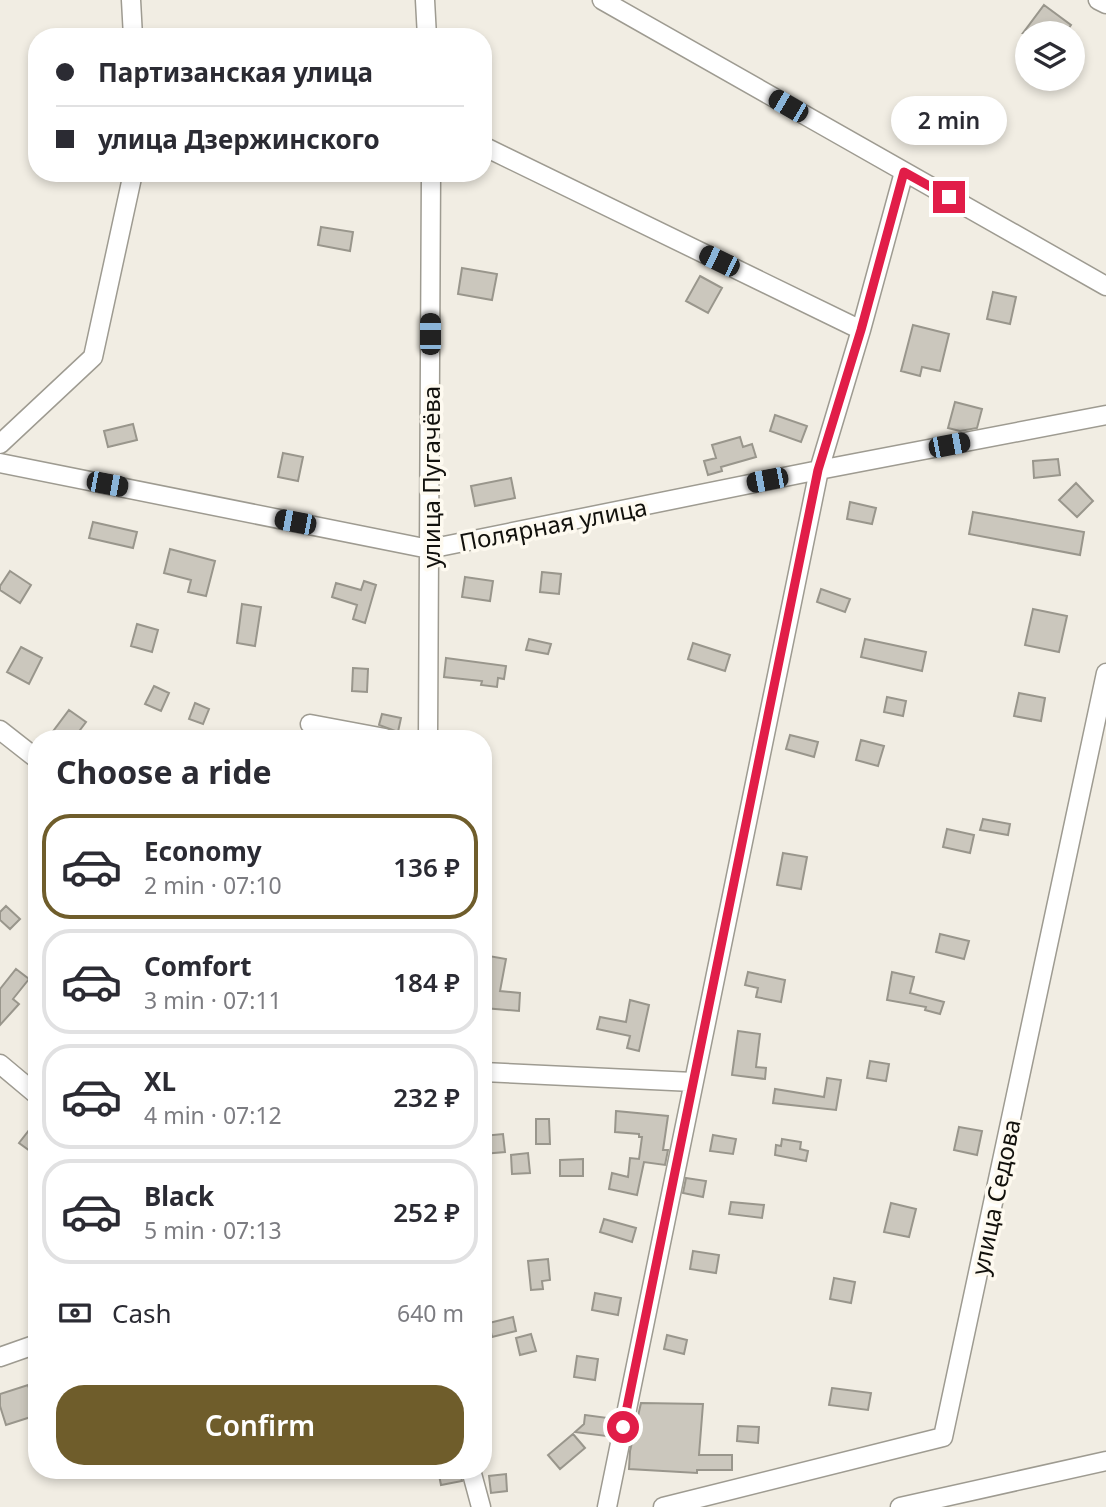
<!DOCTYPE html>
<meta charset="utf-8">
<style>
:root{--surface:#fff;--page:#f2f2f3;--text:#2b2b33;--muted:#7c7c81;--line:#e1e1e2;--accent:#6f5d2b}
body{margin:0;font-family:"Noto Sans",sans-serif;background:var(--page);color:var(--text);height:100vh;display:flex;flex-direction:column;font-size:26px;white-space:nowrap}
*{box-sizing:border-box;margin:0}
p{font-size:23px;color:var(--muted)}
.icon{flex:none;width:38px;height:38px;fill:none;stroke:currentColor;stroke-width:2;stroke-linecap:round;stroke-linejoin:round}
.map{position:relative;flex:1;overflow:hidden}
.panel{position:absolute;left:28px;top:730px;width:464px;height:749px;display:flex;flex-direction:column;background:var(--surface);border-radius:28px;box-shadow:0 4px 10px #0003}
.panel>*{flex:none}
.banner{position:absolute;left:28px;top:28px;width:464px;height:154px;border-radius:28px;box-shadow:0 4px 10px #0003;display:grid;align-content:center;height:154px;padding:0 28px;background:var(--surface)}
.tools{position:absolute;left:1015px;top:21px;display:grid;gap:14px}
.tools a{display:grid;place-items:center;width:70px;height:70px;border-radius:50%;background:var(--surface);box-shadow:0 4px 10px #0003;font-size:35px}
.end{position:absolute;width:32px;height:32px;margin:-16px;border:9px solid #e11d48;background:#fff;box-shadow:0 0 0 4px #fff}
.from{border-radius:50%}
.bubble{position:absolute;height:49px;border-radius:24px;background:var(--surface);box-shadow:0 4px 10px #0003;font-size:23px;font-weight:600;line-height:49px;text-align:center}
.car{position:absolute;width:21px;height:42px;margin:-21px -10px;border-radius:9px;box-shadow:0 0 5px 2px #0007;background:linear-gradient(#222 24%,#8ab4d8 0 40%,#222 0 76%,#8ab4d8 0 86%,#222 0)}
.banner b{display:flex;align-items:center;gap:24px;height:66px;font-size:26px}
.banner b+b{border-top:2px solid var(--line)}
.banner i{width:18px;height:18px;background:var(--text)}
ul{padding:0;list-style:none}
li{display:flex;align-items:center;gap:21px;height:105px;margin:0 14px 10px;padding:0 14px;border:4px solid var(--line);border-radius:28px}
li div{flex:1}
li b{display:block;font-size:26px}
li em{font-style:normal;font-weight:600}
li.selected{border-color:var(--accent)}
li>.icon{width:63px;height:63px;stroke-width:1.5}
h2{padding:0 28px;font-size:32px;line-height:84px}
.pay{display:flex;align-items:center;gap:18px;height:77px;padding:0 28px;font-size:26px}
.pay p{margin-inline-start:auto}
.action{display:flex;gap:14px;margin-top:auto;padding:14px 28px}
.action a{flex:1;height:80px;border-radius:28px;background:var(--accent);color:#fff;font-size:28px;font-weight:600;line-height:80px;text-align:center}
.map>svg:first-child{display:block}
</style>
<div class="map">
<svg width="1106" height="1507" viewBox="0 0 1106 1507">
<rect width="100%" height="100%" fill="#f1ede3"/>
<path fill="#cbc7bd" stroke="#99968c" stroke-width="2" d="M 1044,5 L 1071,25 L 1065,33 L 1023,33 Z
M 321,227 L 353,232 L 350,251 L 318,245 Z
M 462,268 L 497,274 L 492,300 L 458,294 Z
M 700,276 L 722,288 L 708,313 L 686,301 Z
M 993,292 L 1016,297 L 1010,324 L 987,319 Z
M 913,325 L 949,334 L 940,371 L 922,367 L 920,376 L 901,371 Z
M 955,402 L 982,409 L 977,428 L 960,431 L 948,428 Z
M 775,415 L 807,426 L 801,442 L 770,431 Z
M 133,424 L 137,440 L 108,447 L 104,431 Z
M 740,437 L 743,447 L 752,444 L 756,457 L 721,467 L 722,471 L 708,475 L 704,461 L 716,458 L 712,445 Z
M 283,453 L 303,457 L 298,481 L 278,477 Z
M 1058,459 L 1060,475 L 1034,478 L 1033,461 Z
M 511,478 L 515,498 L 475,506 L 471,486 Z
M 1076,483 L 1093,501 L 1077,517 L 1059,500 Z
M 850,502 L 876,508 L 872,524 L 847,519 Z
M 973,512 L 1084,532 L 1080,555 L 969,534 Z
M 93,522 L 137,532 L 133,548 L 89,538 Z
M 170,549 L 215,561 L 206,596 L 188,592 L 191,580 L 164,573 Z
M 10,571 L 31,585 L 20,603 L 0,590 L 0,586 Z
M 542,572 L 561,574 L 559,594 L 540,592 Z
M 465,577 L 493,581 L 490,601 L 462,597 Z
M 364,581 L 376,585 L 365,623 L 353,619 L 357,605 L 332,597 L 336,583 L 361,590 Z
M 821,589 L 850,599 L 845,612 L 817,602 Z
M 242,604 L 261,607 L 255,646 L 237,643 Z
M 1033,609 L 1067,616 L 1059,652 L 1025,645 Z
M 137,624 L 158,630 L 152,652 L 131,646 Z
M 529,639 L 551,644 L 548,654 L 526,650 Z
M 865,639 L 926,652 L 922,671 L 861,657 Z
M 693,643 L 730,655 L 725,671 L 688,659 Z
M 21,647 L 42,658 L 29,684 L 7,672 Z
M 446,658 L 506,666 L 504,679 L 498,678 L 497,687 L 481,685 L 482,681 L 444,677 Z
M 353,668 L 368,669 L 367,692 L 352,691 Z
M 154,686 L 169,693 L 161,711 L 145,704 Z
M 1019,693 L 1045,698 L 1041,721 L 1014,716 Z
M 887,697 L 906,701 L 903,716 L 884,712 Z
M 195,703 L 209,709 L 203,724 L 189,719 Z
M 69,710 L 86,722 L 74,738 L 48,738 Z
M 382,714 L 401,718 L 398,732 L 379,725 Z
M 790,735 L 818,742 L 814,757 L 786,749 Z
M 861,740 L 884,746 L 878,766 L 856,760 Z
M 983,819 L 1010,824 L 1008,835 L 980,830 Z
M 947,829 L 974,835 L 970,853 L 943,847 Z
M 783,853 L 807,857 L 801,889 L 777,885 Z
M 6,906 L 20,919 L 10,929 L 0,920 L 0,912 Z
M 940,934 L 969,941 L 964,959 L 936,952 Z
M 483,955 L 506,959 L 500,991 L 520,993 L 519,1011 L 484,1008 L 487,973 L 483,972 Z
M 16,969 L 29,979 L 13,999 L 19,1004 L 0,1025 L 0,989 Z
M 748,972 L 785,980 L 781,1002 L 756,997 L 758,988 L 745,985 Z
M 892,972 L 914,977 L 910,993 L 944,1002 L 940,1014 L 925,1010 L 926,1007 L 887,1000 Z
M 630,1000 L 649,1005 L 639,1051 L 627,1048 L 630,1036 L 597,1029 L 600,1017 L 626,1022 Z
M 738,1031 L 760,1034 L 756,1067 L 766,1068 L 765,1079 L 732,1075 Z
M 870,1061 L 889,1064 L 886,1081 L 867,1078 Z
M 827,1078 L 841,1080 L 836,1110 L 773,1103 L 775,1089 L 824,1097 Z
M 616,1111 L 668,1116 L 663,1150 L 668,1150 L 665,1165 L 644,1162 L 637,1195 L 609,1189 L 612,1173 L 628,1177 L 630,1158 L 639,1159 L 642,1137 L 639,1137 L 639,1134 L 615,1132 Z
M 536,1119 L 549,1119 L 550,1144 L 536,1144 Z
M 37,1120 L 37,1156 L 19,1143 Z
M 959,1127 L 982,1131 L 977,1155 L 954,1150 Z
M 503,1134 L 505,1152 L 483,1154 L 483,1136 Z
M 713,1135 L 736,1139 L 733,1154 L 710,1151 Z
M 782,1139 L 801,1142 L 800,1149 L 808,1151 L 806,1161 L 775,1155 L 776,1145 L 781,1146 Z
M 528,1153 L 530,1173 L 512,1174 L 511,1155 Z
M 583,1159 L 583,1176 L 560,1176 L 560,1160 Z
M 686,1178 L 706,1181 L 703,1197 L 683,1193 Z
M 731,1202 L 764,1205 L 762,1218 L 729,1214 Z
M 891,1203 L 916,1209 L 909,1237 L 884,1232 Z
M 604,1219 L 636,1228 L 632,1242 L 600,1232 Z
M 693,1251 L 719,1255 L 716,1273 L 690,1269 Z
M 548,1259 L 550,1280 L 542,1281 L 543,1289 L 531,1290 L 528,1261 Z
M 834,1278 L 855,1282 L 851,1303 L 830,1299 Z
M 595,1293 L 621,1298 L 618,1315 L 592,1310 Z
M 513,1317 L 516,1331 L 492,1337 L 489,1323 Z
M 531,1334 L 536,1351 L 520,1355 L 516,1338 Z
M 667,1335 L 687,1340 L 684,1354 L 664,1349 Z
M 577,1356 L 598,1359 L 595,1380 L 574,1377 Z
M 28,1385 L 37,1415 L 6,1425 L 0,1406 L 0,1394 Z
M 832,1388 L 871,1393 L 868,1410 L 829,1405 Z
M 641,1403 L 703,1404 L 699,1455 L 732,1455 L 732,1470 L 697,1470 L 697,1473 L 629,1469 L 630,1451 Z
M 585,1415 L 608,1418 L 606,1436 L 575,1432 L 584,1424 Z
M 738,1426 L 759,1427 L 758,1443 L 737,1441 Z
M 573,1434 L 585,1448 L 560,1469 L 548,1455 Z
M 438,1470 L 460,1470 L 462,1481 L 441,1485 Z
M 506,1474 L 507,1491 L 491,1493 L 489,1476 Z"/>
<g fill="none" stroke-linecap="round" stroke-linejoin="round">
<defs>
<path id="minor" d="M 131,0 L 133,37
M 425,0 L 427,37
M 602,0 L 1106,286
M 1098,0 L 1106,4
M 483,146 L 861,330
M 0,444 L 93,357 L 133,173
M 0,463 L 429,549 L 819,470 L 1106,415
M 310,724 L 385,738
M 0,730 L 37,759
M 428,738 L 431,173
M 0,1064 L 37,1095
M 483,1072 L 693,1082
M 0,1357 L 37,1344
M 471,1470 L 481,1507
M 607,1507 L 819,470 L 861,330 L 904,172
M 663,1507 L 943,1437 L 1106,673
M 900,1507 L 1106,1461"/>
</defs>
<use href="#minor" stroke="#9e9b91" stroke-width="21"/>
<use href="#minor" stroke="#fff" stroke-width="18"/>
</g>
<g fill="none" stroke-linecap="round" stroke-linejoin="round">
<path stroke="#e11d48" stroke-width="9" d="M 623,1427 L 818,470 L 861,330 L 904,172 L 949,197"/>
</g>
<g text-anchor="middle" dominant-baseline="central" stroke-width="7" stroke-linejoin="round" paint-order="stroke">
<g font-size="24" fill="#12110d" stroke="#fefaf0">
<text transform="translate(430 477) rotate(-90)">улица Пугачёва</text>
<text transform="translate(553 524) rotate(-11)">Полярная улица</text>
<text transform="translate(995 1197) rotate(-78)">улица Седова</text>
</g>
</g>
</svg>
<div class="tools">
<a><svg class="icon" aria-label="layers" viewBox="0 0 24 24"><path d="M12 4l9 5-9 5-9-5zM3 14l9 5 9-5"/></svg></a>
</div>
<i class="end from" style="left:623px;top:1427px"></i>
<i class="end" style="left:949px;top:197px"></i>
<div class="bubble" style="left:891px;top:96px;width:116px">2 min</div>
<i class="car" style="left:788px;top:106px;rotate:300deg"></i>
<i class="car" style="left:719px;top:261px;rotate:296deg"></i>
<i class="car" style="left:430px;top:334px;rotate:0deg"></i>
<i class="car" style="left:949px;top:445px;rotate:79deg"></i>
<i class="car" style="left:767px;top:480px;rotate:259deg"></i>
<i class="car" style="left:107px;top:484px;rotate:101deg"></i>
<i class="car" style="left:295px;top:522px;rotate:281deg"></i>
<div class="banner">
<b><i class="from"></i>Партизанская улица</b>
<b><i></i>улица Дзержинского</b>
</div>
<section class="panel">
<h2>Choose a ride</h2>
<ul>
<li class="selected"><svg class="icon" aria-label="car" viewBox="0 0 24 24"><path d="M5 17H2v-5l4-1 3-4h7l3 4 3 1v5h-3M9 17h6M6 11h13"/><circle cx="7" cy="17" r="2"/><circle cx="17" cy="17" r="2"/></svg><div><b>Economy</b><p>2 min · 07:10</p></div><em>136 ₽</em></li>
<li><svg class="icon" aria-label="car" viewBox="0 0 24 24"><path d="M5 17H2v-5l4-1 3-4h7l3 4 3 1v5h-3M9 17h6M6 11h13"/><circle cx="7" cy="17" r="2"/><circle cx="17" cy="17" r="2"/></svg><div><b>Comfort</b><p>3 min · 07:11</p></div><em>184 ₽</em></li>
<li><svg class="icon" aria-label="car" viewBox="0 0 24 24"><path d="M5 17H2v-5l4-1 3-4h7l3 4 3 1v5h-3M9 17h6M6 11h13"/><circle cx="7" cy="17" r="2"/><circle cx="17" cy="17" r="2"/></svg><div><b>XL</b><p>4 min · 07:12</p></div><em>232 ₽</em></li>
<li><svg class="icon" aria-label="car" viewBox="0 0 24 24"><path d="M5 17H2v-5l4-1 3-4h7l3 4 3 1v5h-3M9 17h6M6 11h13"/><circle cx="7" cy="17" r="2"/><circle cx="17" cy="17" r="2"/></svg><div><b>Black</b><p>5 min · 07:13</p></div><em>252 ₽</em></li>
</ul>
<div class="pay"><svg class="icon" aria-label="cash" viewBox="0 0 24 24"><path d="M3 7h18v10H3z"/><circle cx="12" cy="12" r="2"/></svg>Cash<p>640 m</p></div>
<div class="action"><a>Confirm</a></div>
</section>
</div>
